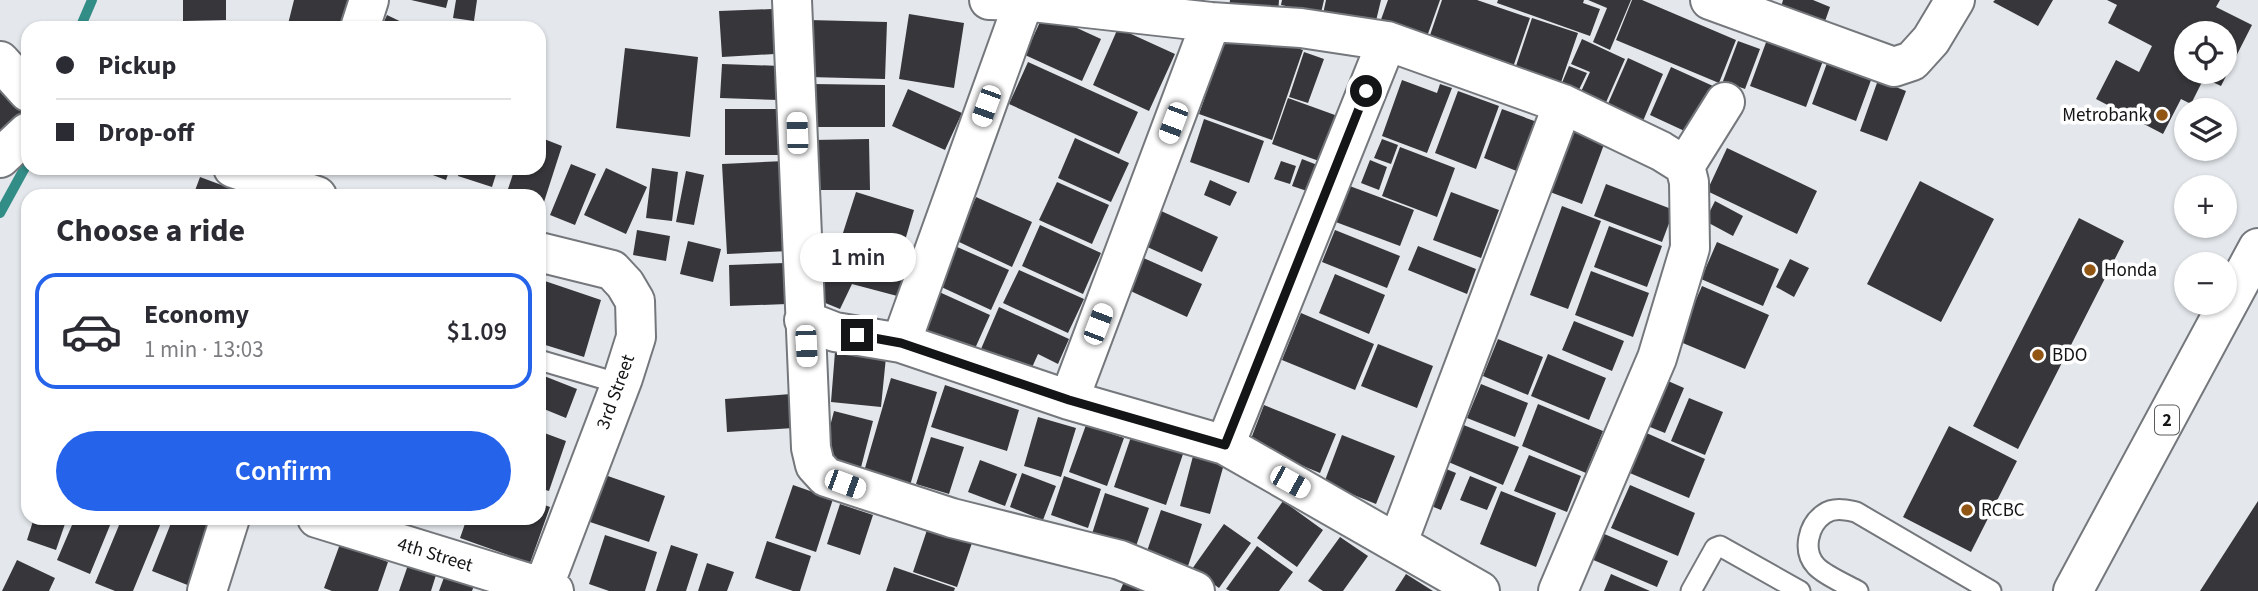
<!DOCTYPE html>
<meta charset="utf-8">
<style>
:root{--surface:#fff;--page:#f2f2f3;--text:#2b2b33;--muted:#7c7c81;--line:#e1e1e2;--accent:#2563eb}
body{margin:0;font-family:"Source Sans 3",sans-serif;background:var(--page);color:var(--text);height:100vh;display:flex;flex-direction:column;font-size:26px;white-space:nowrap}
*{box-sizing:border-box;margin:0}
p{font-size:23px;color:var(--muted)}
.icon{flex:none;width:38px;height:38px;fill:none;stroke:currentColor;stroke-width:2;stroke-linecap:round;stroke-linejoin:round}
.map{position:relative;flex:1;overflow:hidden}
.side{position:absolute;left:21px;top:189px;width:525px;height:336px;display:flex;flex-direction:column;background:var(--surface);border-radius:21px;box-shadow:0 2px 5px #0004}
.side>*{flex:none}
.hud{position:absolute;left:21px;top:21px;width:525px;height:154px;border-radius:21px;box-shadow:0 2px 5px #0004;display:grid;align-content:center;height:154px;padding:0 35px;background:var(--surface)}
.fabs{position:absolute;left:2174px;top:21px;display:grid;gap:14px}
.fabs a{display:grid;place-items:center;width:63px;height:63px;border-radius:50%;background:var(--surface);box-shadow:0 2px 5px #0004;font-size:35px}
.end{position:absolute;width:32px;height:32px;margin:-16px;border:9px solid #141516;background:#fff;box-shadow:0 0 0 4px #fff}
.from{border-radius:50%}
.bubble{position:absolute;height:49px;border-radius:24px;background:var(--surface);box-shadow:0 2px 5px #0004;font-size:23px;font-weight:600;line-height:49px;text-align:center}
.car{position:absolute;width:21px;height:42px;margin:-21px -10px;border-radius:9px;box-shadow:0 0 5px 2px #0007;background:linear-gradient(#fff 24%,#345 0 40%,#fff 0 76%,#345 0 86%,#fff 0)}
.hud b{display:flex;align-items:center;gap:24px;height:66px;font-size:26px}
.hud b+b{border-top:2px solid var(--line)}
.hud i{width:18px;height:18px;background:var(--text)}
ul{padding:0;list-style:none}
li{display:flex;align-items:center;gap:21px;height:116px;margin:0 14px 10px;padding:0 21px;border:4px solid transparent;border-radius:21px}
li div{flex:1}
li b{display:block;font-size:26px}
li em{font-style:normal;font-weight:600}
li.active{border-color:var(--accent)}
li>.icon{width:63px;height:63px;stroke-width:1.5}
h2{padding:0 35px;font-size:32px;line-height:84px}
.primary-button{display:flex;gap:14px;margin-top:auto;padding:14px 35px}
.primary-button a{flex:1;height:80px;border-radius:42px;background:var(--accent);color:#fff;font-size:28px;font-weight:600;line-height:80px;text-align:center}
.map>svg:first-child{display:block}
</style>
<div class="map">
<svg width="2258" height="591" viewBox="0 0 2258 591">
<rect width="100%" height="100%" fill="#e4e8ec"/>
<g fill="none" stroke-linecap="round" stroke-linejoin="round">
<path stroke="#338d87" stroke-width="10" d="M 80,28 L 92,0
M 0,213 L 28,162"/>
</g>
<path fill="#37373b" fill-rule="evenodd" d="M 183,0 L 226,0 L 226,20 L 183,21 Z
M 294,0 L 353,0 L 346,28 L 287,28 Z
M 411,0 L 448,0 L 446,8 Z
M 456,0 L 477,0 L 474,21 L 453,18 Z
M 1230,0 L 1279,0 L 1278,13 L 1229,8 Z
M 1282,0 L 1324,0 L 1321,13 L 1281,5 Z
M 1326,0 L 1381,0 L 1375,25 L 1323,14 Z
M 1388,0 L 1440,0 L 1424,45 L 1378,28 Z
M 1442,0 L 1477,0 L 1530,18 L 1511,73 L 1427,44 Z
M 1498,0 L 1584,0 L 1583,3 L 1600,9 L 1590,36 L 1497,3 Z
M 1588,0 L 1631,0 L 1610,50 L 1593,42 L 1607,8 Z
M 1632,0 L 1642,0 L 1736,40 L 1719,83 L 1616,40 Z
M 1783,0 L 1813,0 L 1830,7 L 1823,27 L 1780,11 Z
M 1995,0 L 2053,0 L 2038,26 L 1993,2 Z
M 2107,0 L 2220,0 L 2216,7 L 2252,25 L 2221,86 L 2204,78 L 2191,104 L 2181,99 L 2163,134 L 2096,99 L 2116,60 L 2139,72 L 2152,46 L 2108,23 L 2117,5 ZM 2186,33 L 2224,33 L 2224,72 L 2186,72 Z
M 772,9 L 775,54 L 722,57 L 719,11 Z
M 1044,13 L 1101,39 L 1082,81 L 1025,55 Z
M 909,14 L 964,23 L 954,88 L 899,79 Z
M 387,15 L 414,28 L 381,28 Z
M 1532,18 L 1578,33 L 1558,91 L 1513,75 Z
M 809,20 L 887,22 L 885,79 L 809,77 Z
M 1230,25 L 1303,50 L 1272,140 L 1199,114 Z
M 1118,28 L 1175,54 L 1149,111 L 1093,85 Z
M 1768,37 L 1824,58 L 1806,107 L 1750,86 Z
M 1582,39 L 1625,59 L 1604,107 L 1579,96 L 1590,72 L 1571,64 Z
M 1738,41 L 1760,49 L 1745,89 L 1723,81 Z
M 625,48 L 698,57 L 690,137 L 616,128 Z
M 1304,52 L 1324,59 L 1308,103 L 1289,97 Z
M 1830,55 L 1874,72 L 1856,121 L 1812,104 Z
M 1628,58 L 1663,74 L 1643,121 L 1607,106 Z
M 1028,62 L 1138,112 L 1119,154 L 1009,104 Z
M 722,64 L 781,66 L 779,100 L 720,98 Z
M 1569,66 L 1587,73 L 1575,98 L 1559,90 Z
M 1671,67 L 1713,86 L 1691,134 L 1650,115 Z
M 0,77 L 28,110 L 28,113 L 0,138 Z
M 1402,80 L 1437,93 L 1440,84 L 1452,88 L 1427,153 L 1382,136 Z
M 1878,80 L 1906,91 L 1887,141 L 1860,131 Z
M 812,84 L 885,85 L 885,127 L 812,127 Z
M 908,89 L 962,113 L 945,150 L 892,126 Z
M 1458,91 L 1499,106 L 1476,169 L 1435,153 Z
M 1288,98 L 1346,119 L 1330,165 L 1272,144 Z
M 725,109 L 779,109 L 779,155 L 725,155 Z
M 1502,109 L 1548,126 L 1529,176 L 1484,158 Z
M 1204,119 L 1264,141 L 1249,183 L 1190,162 Z
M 1567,124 L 1606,139 L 1582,204 L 1542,189 Z
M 539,137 L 562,146 L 544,202 L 539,200 L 539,196 L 528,196 L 508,189 L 515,168 L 539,168 Z
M 1075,138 L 1129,163 L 1111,202 L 1058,178 Z
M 869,139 L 870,190 L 814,190 L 813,140 Z
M 1382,139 L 1398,145 L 1391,164 L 1374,158 Z
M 1400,147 L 1455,168 L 1437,217 L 1382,196 Z
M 1727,148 L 1817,191 L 1797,234 L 1707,191 Z
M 1302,159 L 1325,168 L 1316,194 L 1292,186 Z
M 1370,160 L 1387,167 L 1379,190 L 1361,183 Z
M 785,161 L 790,251 L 727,254 L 722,164 Z
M 1281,161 L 1296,166 L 1290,184 L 1274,179 Z
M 571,164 L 596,174 L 575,225 L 550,215 Z
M 414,168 L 450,168 L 446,180 Z
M 460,168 L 498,168 L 492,187 L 458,176 Z
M 606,168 L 647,187 L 626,234 L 584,215 Z
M 652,168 L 678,172 L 672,221 L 646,218 Z
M 686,171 L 704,175 L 694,225 L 676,222 Z
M 200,177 L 243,193 L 242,196 L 193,196 Z
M 1210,180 L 1237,192 L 1230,206 L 1204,195 Z
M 1920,181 L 1994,219 L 1941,322 L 1867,284 Z
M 1057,182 L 1109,205 L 1092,244 L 1039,220 Z
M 1606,184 L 1674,210 L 1662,242 L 1594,216 Z
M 1347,185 L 1414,210 L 1400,246 L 1333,221 Z
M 856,192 L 914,210 L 901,254 L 842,236 Z
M 1451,192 L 1499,210 L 1481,258 L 1433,240 Z
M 976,197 L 1032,222 L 1012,267 L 957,241 Z
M 1715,201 L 1743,216 L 1733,236 L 1705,221 Z
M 1562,206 L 1601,221 L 1568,309 L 1530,295 Z
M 1159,210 L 1218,237 L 1202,272 L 1143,245 Z
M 2079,218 L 2124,241 L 2018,449 L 1973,426 Z
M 1040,225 L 1101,253 L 1083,294 L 1022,266 Z
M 1609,226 L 1662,246 L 1647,287 L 1594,267 Z
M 637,230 L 670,236 L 666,261 L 633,255 Z
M 1335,230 L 1400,256 L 1387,288 L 1322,262 Z
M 822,236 L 913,265 L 901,297 L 852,284 L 840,309 L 818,300 Z
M 688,241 L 721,249 L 713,282 L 680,274 Z
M 1717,242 L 1779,269 L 1763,306 L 1701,279 Z
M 955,246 L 1009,270 L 991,310 L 937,285 Z
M 1418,246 L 1476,269 L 1467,294 L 1408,270 Z
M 1139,256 L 1202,284 L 1187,317 L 1124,288 Z
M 1790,259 L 1809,268 L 1794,297 L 1776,287 Z
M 785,263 L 787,304 L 730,306 L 729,265 Z
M 1019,270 L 1084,299 L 1068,333 L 1003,303 Z
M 1591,271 L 1649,293 L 1633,337 L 1575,315 Z
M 1335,274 L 1385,295 L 1369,334 L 1319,313 Z
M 539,279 L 601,300 L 584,357 L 539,343 Z
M 1702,286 L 1769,315 L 1745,369 L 1678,341 Z
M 937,291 L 990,315 L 973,353 L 920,328 Z
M 999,307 L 1069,339 L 1058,364 L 1038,354 L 1030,372 L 981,349 Z
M 1301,313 L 1374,344 L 1355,390 L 1282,360 Z
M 1574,321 L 1624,341 L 1612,371 L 1562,350 Z
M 1498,339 L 1543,357 L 1528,395 L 1483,376 Z
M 1378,344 L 1433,366 L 1417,408 L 1361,386 Z
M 835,352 L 886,357 L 881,407 L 831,402 Z
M 1548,354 L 1606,378 L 1589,420 L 1531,396 Z
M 539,374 L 577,389 L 566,418 L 539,407 Z
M 1659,377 L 1684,388 L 1665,433 L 1640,423 Z
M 891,378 L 937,392 L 909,489 L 863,475 Z
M 1481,384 L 1528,403 L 1515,437 L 1467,418 Z
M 945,385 L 1019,410 L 1007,451 L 931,427 Z
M 791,394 L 794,428 L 727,432 L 725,399 Z
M 1689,398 L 1723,412 L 1705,455 L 1671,441 Z
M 1538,404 L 1603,431 L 1586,473 L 1522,446 Z
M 1264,405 L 1336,434 L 1320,473 L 1249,444 Z
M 834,411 L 873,421 L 859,475 L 820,465 Z
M 1038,417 L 1076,428 L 1061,477 L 1024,466 Z
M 1461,424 L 1519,447 L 1503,485 L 1446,461 Z
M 1086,425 L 1124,438 L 1107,486 L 1069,472 Z
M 1949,426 L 2017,461 L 1971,552 L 1903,517 Z
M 539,431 L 566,441 L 549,491 L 539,488 Z
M 1133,431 L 1185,448 L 1166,505 L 1114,487 Z
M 1642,431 L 1705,459 L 1689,498 L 1625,471 Z
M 1342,435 L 1395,456 L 1376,504 L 1324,483 Z
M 931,437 L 964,447 L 949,494 L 916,484 Z
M 1529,455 L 1581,476 L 1567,512 L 1514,491 Z
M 1193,456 L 1224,464 L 1210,514 L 1180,506 Z
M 980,460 L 1017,474 L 1005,506 L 968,492 Z
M 1434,464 L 1456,473 L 1441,510 L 1419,501 Z
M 1022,473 L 1056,486 L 1043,520 L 1010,507 Z
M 605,475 L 665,496 L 649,542 L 590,522 Z
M 1064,476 L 1101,489 L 1088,528 L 1051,515 Z
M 1470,476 L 1497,487 L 1487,510 L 1460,500 Z
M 793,485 L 833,499 L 816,552 L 775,538 Z
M 1630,485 L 1695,513 L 1678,556 L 1611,528 Z
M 1501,491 L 1556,513 L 1536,567 L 1480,544 Z
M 1105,493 L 1149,508 L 1134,552 L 1091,537 Z
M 1283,501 L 1323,530 L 1297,567 L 1257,538 Z
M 2258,501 L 2258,591 L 2200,591 Z
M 539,503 L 550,507 L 530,563 L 460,538 L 467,518 L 539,518 Z
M 840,504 L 873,515 L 860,555 L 827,544 Z
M 1161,510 L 1202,524 L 1187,569 L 1146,554 Z
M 34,518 L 67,518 L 56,550 L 27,540 Z
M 75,518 L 113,518 L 90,574 L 57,560 Z
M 122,518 L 163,518 L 133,591 L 115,591 L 95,583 Z
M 173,518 L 217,518 L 190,586 L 152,571 Z
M 929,524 L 973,540 L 957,587 L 913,572 Z
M 1224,524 L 1251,543 L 1219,588 L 1192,569 Z
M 1602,533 L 1668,561 L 1657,587 L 1591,559 Z
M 605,535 L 657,552 L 645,591 L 609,591 L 589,584 Z
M 1340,537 L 1368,556 L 1343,591 L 1323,591 L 1308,581 Z
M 767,541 L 811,556 L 800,591 L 793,591 L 755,578 Z
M 340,544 L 388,562 L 378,591 L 332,591 L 324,588 Z
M 671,545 L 698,554 L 686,591 L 656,591 Z
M 1257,546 L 1293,572 L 1279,591 L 1230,591 L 1226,589 Z
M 17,560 L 55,578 L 49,591 L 2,591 Z
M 707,563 L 734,572 L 727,591 L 698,591 Z
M 408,565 L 436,575 L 431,591 L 399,591 Z
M 894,567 L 955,588 L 954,591 L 886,591 Z
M 1129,570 L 1161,591 L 1120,591 Z
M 446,572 L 475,583 L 472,591 L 439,591 Z
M 1406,574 L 1433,591 L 1395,591 Z
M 1611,574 L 1650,591 L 1604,591 Z"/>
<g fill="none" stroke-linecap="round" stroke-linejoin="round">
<defs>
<path id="service" d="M 539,360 L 621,384
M 1691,591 L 1715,548 L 1720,546 L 1800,591
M 1858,591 C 1847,585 1824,575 1816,566 C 1802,551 1808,525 1824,514 C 1834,507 1846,510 1856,512 L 1991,591"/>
<path id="minor" d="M 792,0 L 811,448 L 815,465 L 826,477 L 952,518 L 1120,560 L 1195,591
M 989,0 L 1024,1 L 1211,22 L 1301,28 L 1387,41 L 1563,104 L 1661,151 L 1685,166 L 1689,182 L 1690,248 L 1657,358 L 1558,591
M 1710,0 L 1894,67 L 1912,61 L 1931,40 L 1955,0
M 360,28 L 369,0
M 0,61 L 28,92
M 0,158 L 28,132
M 1685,166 L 1725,102
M 233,168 L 317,196
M 539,252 L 612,270 L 625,284 L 635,301 L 636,337 L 623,378 L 543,588
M 804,320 L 835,332 L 901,343 L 1069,400 L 1225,445 L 1480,591
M 901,343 L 1024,1
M 1069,400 L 1211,22
M 1225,445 L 1387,41
M 317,518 L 554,591
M 1398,542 L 1563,104
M 207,591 L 230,518"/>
<path id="trunk" d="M 2073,591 L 2258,248"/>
</defs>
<use href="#service" stroke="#74777b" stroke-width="23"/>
<use href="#minor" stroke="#74777b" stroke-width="42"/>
<use href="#trunk" stroke="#74777b" stroke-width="42"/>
<use href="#service" stroke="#fff" stroke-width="19"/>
<use href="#minor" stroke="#fff" stroke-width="38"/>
<use href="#trunk" stroke="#fff" stroke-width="38"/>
</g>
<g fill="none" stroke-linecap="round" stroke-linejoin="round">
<path stroke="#141516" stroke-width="9" d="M 857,335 L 901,343 L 1069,400 L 1225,445 L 1366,91"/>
</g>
<g fill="#915614" stroke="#fff" stroke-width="2.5">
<circle cx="2162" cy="115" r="7"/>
<circle cx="2090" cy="270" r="7"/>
<circle cx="2038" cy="355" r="7"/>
<circle cx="1967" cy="510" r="7"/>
</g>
<g text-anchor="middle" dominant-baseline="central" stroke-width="7" stroke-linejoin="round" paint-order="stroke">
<rect fill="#fff" stroke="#5a5b5c" stroke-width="2" x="2155" y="405.5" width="24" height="29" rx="5"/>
<g font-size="18" font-weight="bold" fill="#141516">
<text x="2167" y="420">2</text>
</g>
<g font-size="19" fill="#141516" stroke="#fff" text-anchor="start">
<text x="2148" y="115" text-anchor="end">Metrobank</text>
<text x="2104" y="270">Honda</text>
<text x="2052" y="355">BDO</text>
<text x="1981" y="510">RCBC</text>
</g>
<g font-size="19" fill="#141516" stroke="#fff">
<text transform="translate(616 392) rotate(-70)">3rd Street</text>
<text transform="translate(435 555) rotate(17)">4th Street</text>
</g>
</g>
</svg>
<div class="fabs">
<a><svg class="icon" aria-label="locate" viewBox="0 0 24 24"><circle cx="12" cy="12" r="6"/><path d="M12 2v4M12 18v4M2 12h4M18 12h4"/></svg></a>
<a><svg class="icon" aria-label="layers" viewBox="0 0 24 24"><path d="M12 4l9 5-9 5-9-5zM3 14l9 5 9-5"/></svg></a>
<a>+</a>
<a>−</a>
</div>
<i class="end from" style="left:1366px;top:91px"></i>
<i class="end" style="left:857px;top:335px"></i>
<div class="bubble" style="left:800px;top:233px;width:116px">1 min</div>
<i class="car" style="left:986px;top:106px;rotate:200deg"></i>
<i class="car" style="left:1173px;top:123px;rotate:201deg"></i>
<i class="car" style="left:797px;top:133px;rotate:358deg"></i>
<i class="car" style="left:1098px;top:324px;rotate:21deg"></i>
<i class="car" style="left:806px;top:346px;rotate:177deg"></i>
<i class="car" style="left:1290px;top:482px;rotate:119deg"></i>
<i class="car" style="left:845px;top:484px;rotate:110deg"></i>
<div class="hud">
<b><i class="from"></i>Pickup</b>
<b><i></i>Drop-off</b>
</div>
<section class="side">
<h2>Choose a ride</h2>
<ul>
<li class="active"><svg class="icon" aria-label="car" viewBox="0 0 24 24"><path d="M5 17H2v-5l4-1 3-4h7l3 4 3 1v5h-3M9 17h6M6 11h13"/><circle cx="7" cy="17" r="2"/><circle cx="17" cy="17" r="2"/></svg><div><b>Economy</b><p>1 min · 13:03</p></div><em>$1.09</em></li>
</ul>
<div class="primary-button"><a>Confirm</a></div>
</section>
</div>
